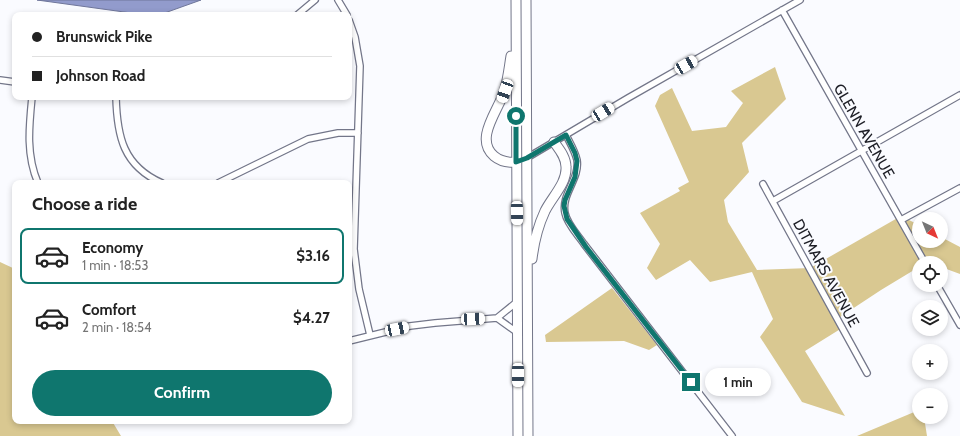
<!DOCTYPE html>
<meta charset="utf-8">
<style>
:root{--surface:#fff;--page:#f6f6f6;--text:#222;--muted:#767676;--line:#e0e0e0;--accent:#0f766e}
body{margin:0;font-family:Cabin,sans-serif;background:var(--page);color:var(--text);height:100vh;display:flex;flex-direction:column;font-size:15px;white-space:nowrap}
*{box-sizing:border-box;margin:0}
p{font-size:13px;color:var(--muted)}
.icon{flex:none;width:22px;height:22px;fill:none;stroke:currentColor;stroke-width:2;stroke-linecap:round;stroke-linejoin:round}
.map{position:relative;flex:1;overflow:hidden}
.side{position:absolute;left:12px;top:180px;width:340px;height:244px;display:flex;flex-direction:column;background:var(--surface);border-radius:8px;box-shadow:0 2px 6px #0003}
.side>*{flex:none}
.guide{position:absolute;left:12px;top:12px;width:340px;height:88px;border-radius:8px;box-shadow:0 2px 6px #0003;display:grid;align-content:center;height:88px;padding:0 20px;background:var(--surface)}
.needle{width:26px;rotate:137deg}
.buttons{position:absolute;left:912px;top:212px;display:grid;gap:8px}
.buttons a{display:grid;place-items:center;width:36px;height:36px;border-radius:50%;background:var(--surface);box-shadow:0 2px 6px #0003;font-size:20px}
.end{position:absolute;width:18px;height:18px;margin:-9px;border:5px solid #0f766e;background:#fff;box-shadow:0 0 0 2px #fff}
.from{border-radius:50%}
.bubble{position:absolute;height:28px;border-radius:14px;background:var(--surface);box-shadow:0 2px 6px #0003;font-size:13px;font-weight:700;line-height:28px;text-align:center}
.car{position:absolute;width:12px;height:24px;margin:-12px -6px;border-radius:5px;box-shadow:0 0 3px 1px #0007;background:linear-gradient(#fff 24%,#345 0 40%,#fff 0 76%,#345 0 86%,#fff 0)}
.guide b{display:flex;align-items:center;gap:14px;height:38px;font-size:15px}
.guide b+b{border-top:1px solid var(--line)}
.guide i{width:10px;height:10px;background:var(--text)}
ul{padding:0;list-style:none}
li{display:flex;align-items:center;gap:12px;height:56px;margin:0 8px 6px;padding:0 12px;border:2px solid transparent;border-radius:8px}
li div{flex:1}
li b{display:block;font-size:15px}
li em{font-style:normal;font-weight:700}
li.current{border-color:var(--accent)}
li>.icon{width:36px;height:36px;stroke-width:1.5}
h2{padding:0 20px;font-size:18px;line-height:48px}
.action{display:flex;gap:8px;margin-top:auto;padding:8px 20px}
.action a{flex:1;height:46px;border-radius:24px;background:var(--accent);color:#fff;font-size:16px;font-weight:700;line-height:46px;text-align:center}
.map>svg:first-child{display:block}
</style>
<div class="map">
<svg width="960" height="436" viewBox="0 0 960 436">
<rect width="100%" height="100%" fill="#fafbff"/>
<path fill="#d9c891" d="M 775,67 L 786,99 L 742,143 L 749,172 L 724,200 L 728,222 L 757,270 L 810,268 L 901,216 L 919,225 L 919,241 L 941,241 L 941,237 L 960,247 L 960,274 L 941,267 L 941,263 L 927,262 L 919,263 L 919,267 L 881,290 L 837,319 L 842,328 L 805,351 L 845,416 L 802,402 L 760,337 L 773,319 L 752,272 L 710,282 L 690,260 L 656,280 L 647,268 L 660,244 L 640,213 L 680,191 L 678,188 L 689,182 L 655,106 L 660,95 L 672,88 L 692,131 L 726,127 L 743,103 L 731,91 Z
M 0,262 L 15,269 L 15,421 L 112,421 L 121,436 L 0,436 Z
M 612,288 L 657,345 L 649,350 L 624,341 L 546,342 L 545,335 Z
M 919,410 L 919,417 L 924,417 L 927,436 L 857,436 Z"/>
<path fill="#929bcc" stroke="#6f769a" d="M 37,0 L 201,0 L 159,15 L 146,15 Z"/>
<g fill="none" stroke-linecap="round" stroke-linejoin="round">
<defs>
<path id="minor" d="M 338,0 L 347,15
M 782,10 L 925,263
M 297,15 L 315,0
M 349,20 L 355,37 L 360,66 L 354,249 L 359,289 L 370,335
M 0,80 L 15,82
M 32,97 C 29,127 26,155 38,183
M 116,97 C 117,136 123,166 162,183
M 566,135 C 570,143 575,151 577,160 C 580,179 561,194 565,213 C 567,224 578,235 584,244 L 732,436
M 525,159 L 628,98 L 800,0
M 218,183 L 308,139 L 338,133 L 358,133
M 763,184 L 867,373
M 773,201 L 960,95
M 901,220 L 960,188
M 937,285 L 960,325
M 497,318 L 518,333
M 349,341 L 410,326 L 435,323 L 497,318 L 518,301"/>
<path id="primary" d="M 516,0 L 518,436
M 526,0 L 528,436
M 511,56 C 509,68 508,80 504,92 C 498,111 474,139 494,156 C 500,161 508,163 517,162
M 532,259 C 534,242 538,226 545,211 C 552,197 567,183 566,167 C 566,157 559,149 554,142"/>
</defs>
<use href="#minor" stroke="#737689" stroke-width="8"/>
<use href="#primary" stroke="#737689" stroke-width="11"/>
<use href="#minor" stroke="#fff" stroke-width="5.5"/>
<use href="#primary" stroke="#fff" stroke-width="9"/>
</g>
<g fill="none" stroke-linecap="round" stroke-linejoin="round">
<path stroke="#0f766e" stroke-width="5" d="M 516,116 L 516,162 L 527,158 L 566,135 L 575,153 L 577,161 L 575,177 L 565,200 L 564,206 L 567,219 L 586,247 L 691,382"/>
</g>
<g text-anchor="middle" dominant-baseline="central" stroke-width="4" stroke-linejoin="round" paint-order="stroke">
<g font-size="15" fill="#1d1e26" stroke="#fafbff">
<text transform="translate(864 131) rotate(60)">GLENN AVENUE</text>
<text transform="translate(826 273) rotate(61)">DITMARS AVENUE</text>
</g>
</g>
</svg>
<div class="buttons">
<a><svg class="needle" viewBox="-14 -14 28 28"><path d="M0-13l5 13h-10z" fill="#e53935"/><path d="M0 13l5-13h-10z" fill="#767676"/></svg></a>
<a><svg class="icon" aria-label="locate" viewBox="0 0 24 24"><circle cx="12" cy="12" r="6"/><path d="M12 2v4M12 18v4M2 12h4M18 12h4"/></svg></a>
<a><svg class="icon" aria-label="layers" viewBox="0 0 24 24"><path d="M12 4l9 5-9 5-9-5zM3 14l9 5 9-5"/></svg></a>
<a>+</a>
<a>−</a>
</div>
<i class="end from" style="left:516px;top:116px"></i>
<i class="end" style="left:691px;top:382px"></i>
<div class="bubble" style="left:705px;top:368px;width:66px">1 min</div>
<i class="car" style="left:686px;top:65px;rotate:60deg"></i>
<i class="car" style="left:505px;top:91px;rotate:200deg"></i>
<i class="car" style="left:603px;top:112px;rotate:59deg"></i>
<i class="car" style="left:517px;top:213px;rotate:179deg"></i>
<i class="car" style="left:473px;top:319px;rotate:87deg"></i>
<i class="car" style="left:397px;top:329px;rotate:78deg"></i>
<i class="car" style="left:518px;top:375px;rotate:180deg"></i>
<div class="guide">
<b><i class="from"></i>Brunswick Pike</b>
<b><i></i>Johnson Road</b>
</div>
<section class="side">
<h2>Choose a ride</h2>
<ul>
<li class="current"><svg class="icon" aria-label="car" viewBox="0 0 24 24"><path d="M5 17H2v-5l4-1 3-4h7l3 4 3 1v5h-3M9 17h6M6 11h13"/><circle cx="7" cy="17" r="2"/><circle cx="17" cy="17" r="2"/></svg><div><b>Economy</b><p>1 min · 18:53</p></div><em>$3.16</em></li>
<li><svg class="icon" aria-label="car" viewBox="0 0 24 24"><path d="M5 17H2v-5l4-1 3-4h7l3 4 3 1v5h-3M9 17h6M6 11h13"/><circle cx="7" cy="17" r="2"/><circle cx="17" cy="17" r="2"/></svg><div><b>Comfort</b><p>2 min · 18:54</p></div><em>$4.27</em></li>
</ul>
<div class="action"><a>Confirm</a></div>
</section>
</div>
